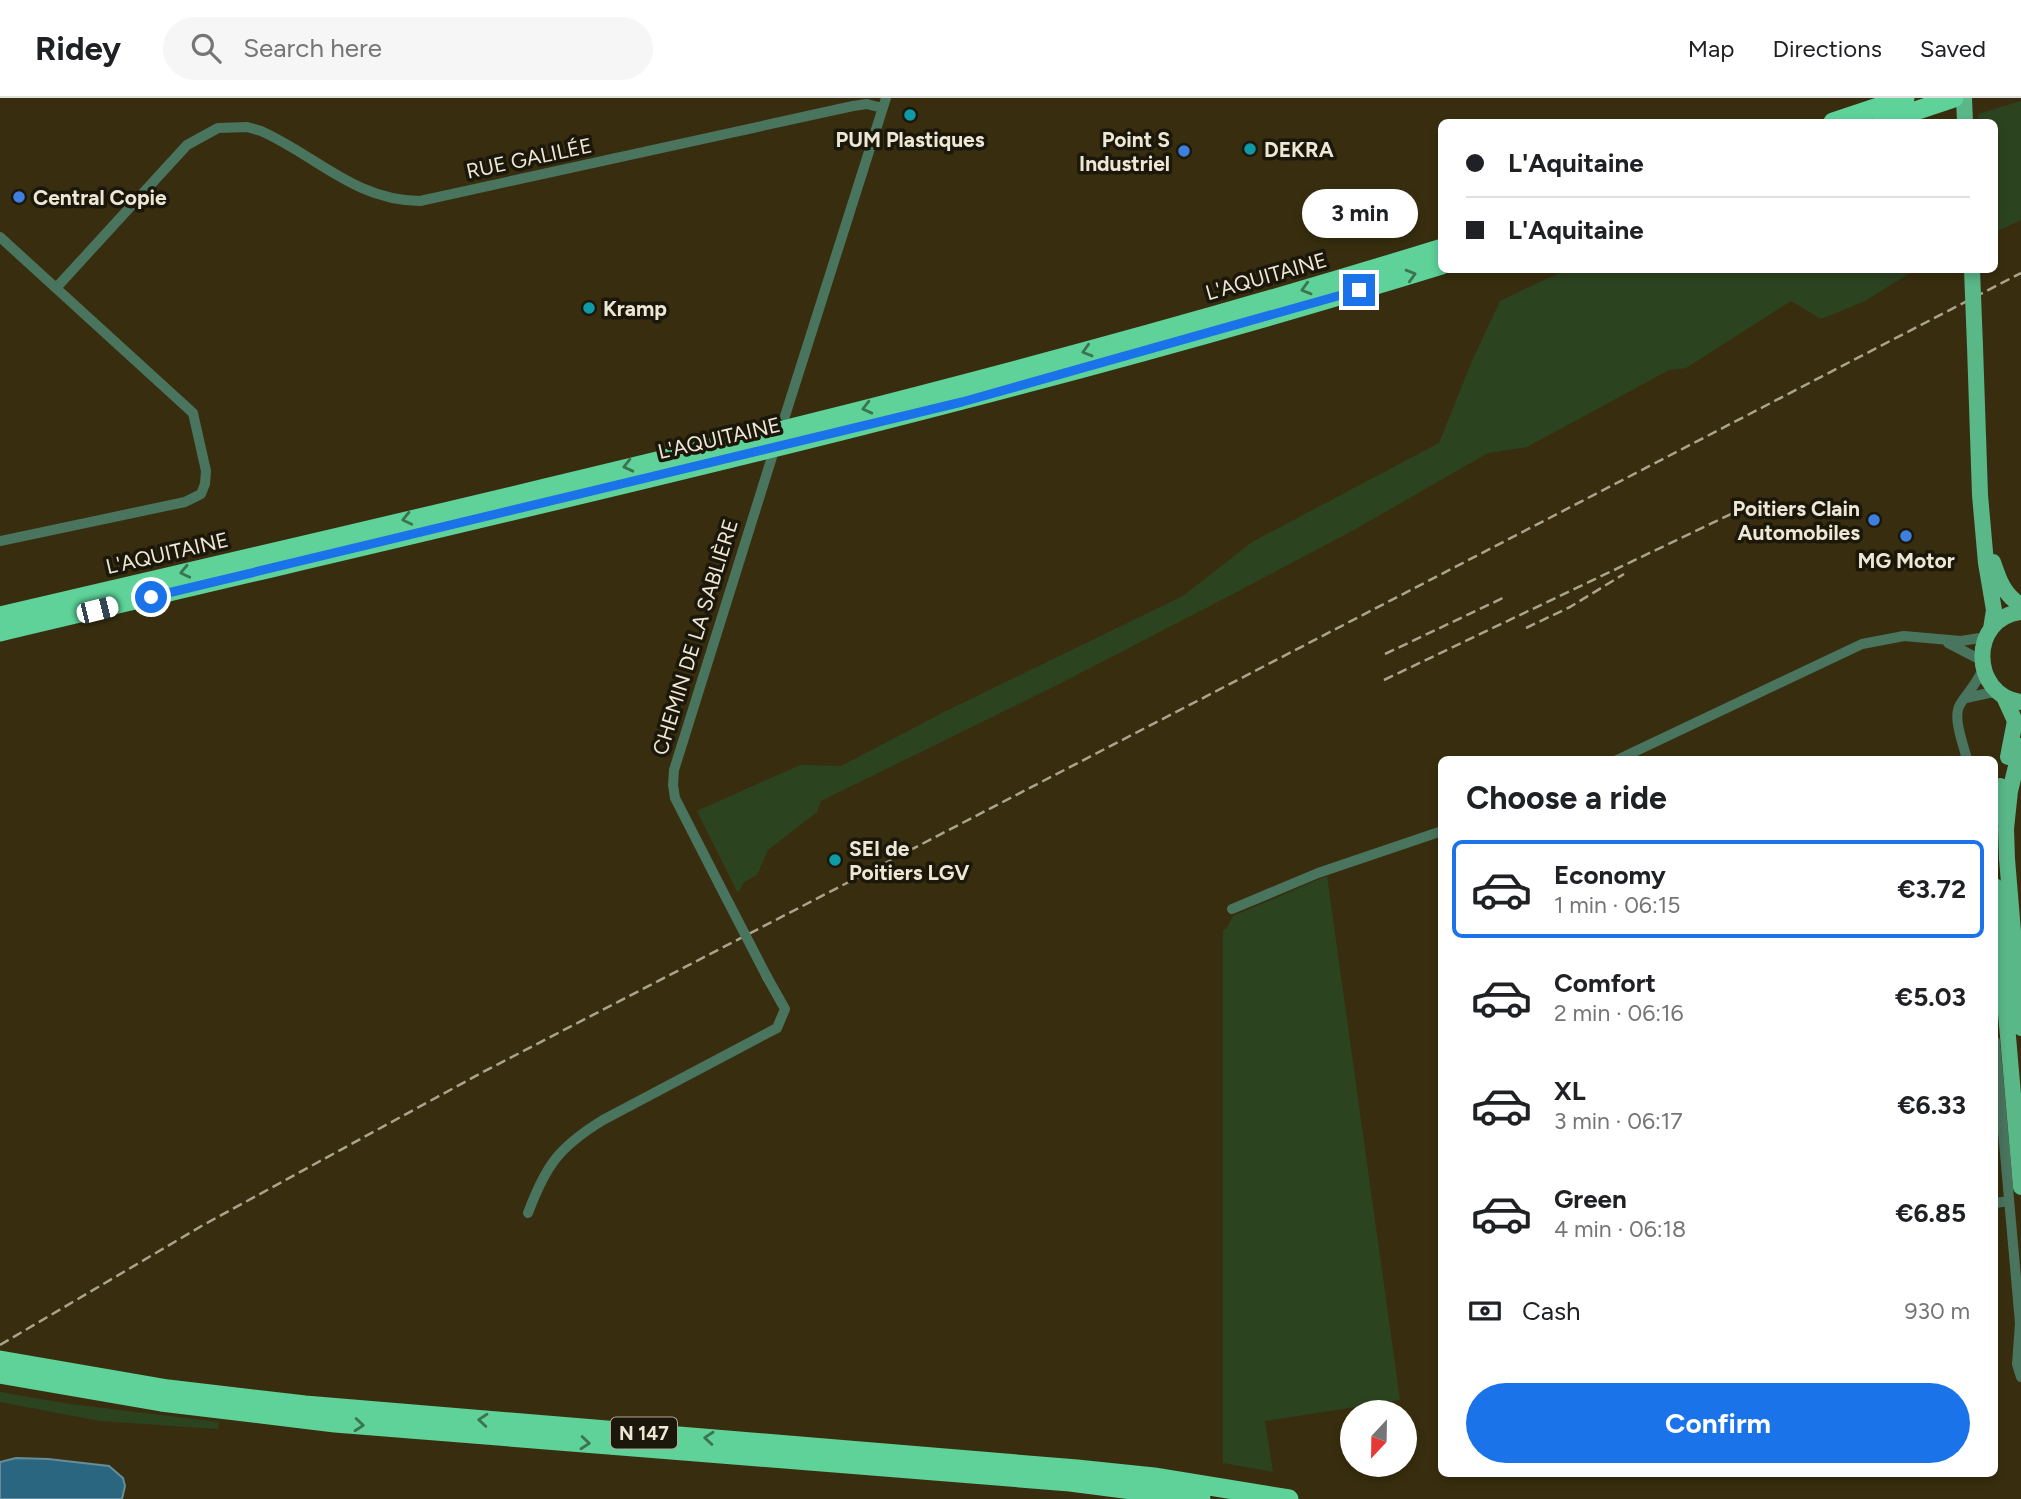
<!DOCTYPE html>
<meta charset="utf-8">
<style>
:root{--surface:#fff;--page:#f6f6f6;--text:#202124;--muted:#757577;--line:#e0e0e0;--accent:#1a73e8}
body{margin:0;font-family:Figtree,sans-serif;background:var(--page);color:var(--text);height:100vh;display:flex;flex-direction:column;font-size:26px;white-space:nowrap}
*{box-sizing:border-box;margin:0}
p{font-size:23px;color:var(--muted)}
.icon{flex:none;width:38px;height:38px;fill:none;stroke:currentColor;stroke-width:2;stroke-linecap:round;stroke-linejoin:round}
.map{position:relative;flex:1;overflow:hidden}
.side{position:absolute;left:1438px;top:658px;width:560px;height:721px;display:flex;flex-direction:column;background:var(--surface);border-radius:10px;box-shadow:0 4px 10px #0003}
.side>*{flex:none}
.guide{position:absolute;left:1438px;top:21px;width:560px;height:154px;border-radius:10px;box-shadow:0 4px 10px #0003;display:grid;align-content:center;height:154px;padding:0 28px;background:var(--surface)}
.needle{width:46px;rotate:202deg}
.fabs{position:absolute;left:1340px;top:1302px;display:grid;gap:14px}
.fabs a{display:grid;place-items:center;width:77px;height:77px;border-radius:50%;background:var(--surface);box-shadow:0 4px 10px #0003;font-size:35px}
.end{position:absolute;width:32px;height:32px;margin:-16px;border:9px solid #1a73e8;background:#fff;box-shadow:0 0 0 4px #fff}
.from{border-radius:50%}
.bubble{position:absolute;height:49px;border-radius:24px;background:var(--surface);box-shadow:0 4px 10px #0003;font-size:23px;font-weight:700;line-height:49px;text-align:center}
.car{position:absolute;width:21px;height:42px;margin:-21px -10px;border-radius:9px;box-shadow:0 0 5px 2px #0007;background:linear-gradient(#fff 24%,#345 0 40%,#fff 0 76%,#345 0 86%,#fff 0)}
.guide b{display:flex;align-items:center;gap:24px;height:66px;font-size:26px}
.guide b+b{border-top:2px solid var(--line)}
.guide i{width:18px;height:18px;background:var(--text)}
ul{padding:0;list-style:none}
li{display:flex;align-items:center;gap:21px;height:98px;margin:0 14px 10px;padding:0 14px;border:4px solid transparent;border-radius:10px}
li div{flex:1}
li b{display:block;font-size:26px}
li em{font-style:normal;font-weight:700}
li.current{border-color:var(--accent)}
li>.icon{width:63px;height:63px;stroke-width:1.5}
h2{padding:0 28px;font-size:32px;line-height:84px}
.pay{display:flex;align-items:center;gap:18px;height:77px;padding:0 28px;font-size:26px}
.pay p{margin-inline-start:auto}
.cta{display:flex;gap:14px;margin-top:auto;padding:14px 28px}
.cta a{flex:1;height:80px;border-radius:42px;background:var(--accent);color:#fff;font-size:28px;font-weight:700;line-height:80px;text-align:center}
header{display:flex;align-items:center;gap:42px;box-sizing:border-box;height:98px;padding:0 35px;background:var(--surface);border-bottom:2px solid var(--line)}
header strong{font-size:33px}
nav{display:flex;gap:38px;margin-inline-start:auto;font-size:24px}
.search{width:490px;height:63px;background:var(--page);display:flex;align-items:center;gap:18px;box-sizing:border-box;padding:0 24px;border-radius:38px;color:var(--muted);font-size:26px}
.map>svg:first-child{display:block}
</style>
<header>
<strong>Ridey</strong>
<div class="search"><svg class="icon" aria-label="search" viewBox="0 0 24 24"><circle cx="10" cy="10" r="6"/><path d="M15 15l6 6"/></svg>Search here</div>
<nav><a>Map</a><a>Directions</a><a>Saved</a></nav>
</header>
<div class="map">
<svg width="2021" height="1401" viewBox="0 0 2021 1401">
<rect width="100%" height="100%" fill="#382e0f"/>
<path fill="#2c4320" d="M 2021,3 L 2021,122 L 1995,134 L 1995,24 L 1978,24 L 1978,16 Z
M 1565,172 L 1915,172 L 1863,204 L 1821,221 L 1791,203 L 1686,270 L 1669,272 L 1527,349 L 1488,355 L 1352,433 L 1231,497 L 1061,585 L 821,703 L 817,714 L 768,752 L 757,777 L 744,784 L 738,795 L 697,713 L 800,667 L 841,668 L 948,612 L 1183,498 L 1252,444 L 1439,345 L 1472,263 L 1500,203 Z
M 1327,778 L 1400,1302 L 1265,1323 L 1273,1374 L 1223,1365 L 1223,832 L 1227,830 L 1233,818 Z
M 0,1294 L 70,1306 L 219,1324 L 218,1331 L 100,1323 L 0,1304 Z"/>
<path fill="#2b6681" stroke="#658d9a" stroke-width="2" d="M 16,1360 L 48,1361 L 109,1368 L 123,1380 L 125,1388 L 122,1401 L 0,1401 L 0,1364 Z"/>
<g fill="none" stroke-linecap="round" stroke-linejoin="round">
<path stroke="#49745d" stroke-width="10" d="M 0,139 L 193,315 L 206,373 L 205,386 L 201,396 L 185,404 L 0,443
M 56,190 L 187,47 L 218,30 L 247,29 L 261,33 C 317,58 354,102 420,103 L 853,8 L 867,6 L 882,10
M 785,318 L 886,0
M 1948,545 L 1981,562
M 1966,600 L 1989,595 L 1999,595
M 1617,662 L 1862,546 L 1904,538 L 1961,543 L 1986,539
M 1967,662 C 1964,647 1951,618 1961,605 C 1969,593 1977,585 1983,571
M 719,786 L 675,700 L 673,687 L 674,672 L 772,359
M 1232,811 L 1318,775 L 1442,733
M 1995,943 L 2020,1225 L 2017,1266 L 2021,1279
M 1995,1105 L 2009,1103
M 528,1115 C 546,1067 559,1049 603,1022 L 777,930 L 785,911 L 767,879"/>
<path stroke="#59b788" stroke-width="16" d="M 1964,0 L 1965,24
M 1975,248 L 1980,397 L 1986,465 L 1994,512 L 1991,531
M 1993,464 C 1999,482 2004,497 2021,507
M 2021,514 C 1969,520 1970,597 2021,604
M 2004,599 L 2015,623 L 2008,659
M 2021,648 L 2010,693 L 2006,731 L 2007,761 L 2021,930
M 1995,720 L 2000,688
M 1995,788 L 2021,1089"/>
<path stroke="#5ed299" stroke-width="19" d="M 1833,24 L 1905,0
M 1882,24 L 1954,0
M 0,518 C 483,405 968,297 1442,150
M 0,534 C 482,419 968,313 1442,167
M 0,1262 L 168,1291 L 305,1307 L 1077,1371 L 1154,1379 L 1289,1401
M 0,1276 L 161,1304 L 335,1325 L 1070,1384 L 1201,1401"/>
<path stroke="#aba48d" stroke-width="2.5" stroke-dasharray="10 5" stroke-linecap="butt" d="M 1526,530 L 1570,509 L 1624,476
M 1385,556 L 1505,499
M 1384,582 L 1750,407
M 0,1247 L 205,1126 L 483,974 L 2021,175"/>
<path stroke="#49745d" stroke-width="10" d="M 719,786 L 767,879"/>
<path stroke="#59b788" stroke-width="16" d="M 1972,172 L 1975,248"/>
</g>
<defs><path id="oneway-chevron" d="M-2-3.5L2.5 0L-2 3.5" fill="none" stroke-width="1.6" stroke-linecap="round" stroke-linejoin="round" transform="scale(1.75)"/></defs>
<g stroke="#3c7452">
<use href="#oneway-chevron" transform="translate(1411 177) rotate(-16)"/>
<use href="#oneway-chevron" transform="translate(1306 191) rotate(164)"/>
<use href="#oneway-chevron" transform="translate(1087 253) rotate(164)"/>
<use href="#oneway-chevron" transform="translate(867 310) rotate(166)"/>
<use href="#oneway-chevron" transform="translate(628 368) rotate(166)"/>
<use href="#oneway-chevron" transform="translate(407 421) rotate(167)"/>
<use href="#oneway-chevron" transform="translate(185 474) rotate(167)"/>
<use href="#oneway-chevron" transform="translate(483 1322) rotate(-175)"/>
<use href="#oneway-chevron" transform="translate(359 1327) rotate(5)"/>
<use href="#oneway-chevron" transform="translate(709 1340) rotate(-175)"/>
<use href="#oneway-chevron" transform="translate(585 1345) rotate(5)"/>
</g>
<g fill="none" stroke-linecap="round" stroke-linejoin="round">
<path stroke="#1a73e8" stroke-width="9" d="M 151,499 L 962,304 L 1359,192"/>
</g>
<g fill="#0f9aa8" stroke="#1b170a" stroke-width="2.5">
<circle cx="910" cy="17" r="7"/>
<circle cx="1250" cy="51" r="7"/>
<circle cx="589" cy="210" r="7"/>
<circle cx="835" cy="762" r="7"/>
</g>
<g fill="#3f7fe0" stroke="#1b170a" stroke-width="2.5">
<circle cx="1184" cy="53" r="7"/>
<circle cx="19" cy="99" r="7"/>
<circle cx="1874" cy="422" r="7"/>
<circle cx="1906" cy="438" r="7"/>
</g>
<g text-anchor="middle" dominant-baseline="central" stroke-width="7" stroke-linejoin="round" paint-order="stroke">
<rect fill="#1b170a" stroke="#aea998" stroke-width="2" x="611" y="1319.5" width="66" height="31" rx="5"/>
<g font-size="19" font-weight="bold" fill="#ede7d5">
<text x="644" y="1335">N 147</text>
</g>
<g font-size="21" font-weight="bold" fill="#ede7d5" stroke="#1b170a" text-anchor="start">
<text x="910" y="41" text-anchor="middle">PUM Plastiques</text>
<text x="1170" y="41" text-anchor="end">Point S<tspan x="1170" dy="24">Industriel</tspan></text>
<text x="1264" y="51">DEKRA</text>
<text x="33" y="99">Central Copie</text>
<text x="603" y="210">Kramp</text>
<text x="1860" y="410" text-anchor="end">Poitiers Clain<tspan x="1860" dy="24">Automobiles</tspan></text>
<text x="1906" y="462" text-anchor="middle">MG Motor</text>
<text x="849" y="750">SEI de<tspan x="849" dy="24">Poitiers LGV</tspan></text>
</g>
<g font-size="21" fill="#ede7d5" stroke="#1b170a">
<text transform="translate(529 60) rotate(-12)">RUE GALILÉE</text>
<text transform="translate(1266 178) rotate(-16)">L'AQUITAINE</text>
<text transform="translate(719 340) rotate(-13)">L'AQUITAINE</text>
<text transform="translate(167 455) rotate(-13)">L'AQUITAINE</text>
<text transform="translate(695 539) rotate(-73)">CHEMIN DE LA SABLIÈRE</text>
</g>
</g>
</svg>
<div class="fabs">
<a><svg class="needle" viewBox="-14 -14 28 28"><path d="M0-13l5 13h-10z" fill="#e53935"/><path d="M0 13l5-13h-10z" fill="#757577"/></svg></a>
</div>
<i class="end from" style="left:151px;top:499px"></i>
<i class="end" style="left:1359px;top:192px"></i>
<div class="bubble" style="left:1302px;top:91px;width:116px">3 min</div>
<i class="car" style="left:97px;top:512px;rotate:76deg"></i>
<div class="guide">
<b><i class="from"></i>L'Aquitaine</b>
<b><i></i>L'Aquitaine</b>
</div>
<section class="side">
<h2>Choose a ride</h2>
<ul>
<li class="current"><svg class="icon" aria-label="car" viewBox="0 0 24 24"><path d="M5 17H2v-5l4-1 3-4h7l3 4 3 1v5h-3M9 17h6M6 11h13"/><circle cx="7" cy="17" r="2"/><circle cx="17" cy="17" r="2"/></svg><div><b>Economy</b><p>1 min · 06:15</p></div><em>€3.72</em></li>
<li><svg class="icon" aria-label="car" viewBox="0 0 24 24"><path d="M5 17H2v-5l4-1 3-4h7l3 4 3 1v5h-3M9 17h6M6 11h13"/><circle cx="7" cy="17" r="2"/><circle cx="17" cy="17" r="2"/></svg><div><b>Comfort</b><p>2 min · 06:16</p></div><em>€5.03</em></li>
<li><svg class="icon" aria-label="car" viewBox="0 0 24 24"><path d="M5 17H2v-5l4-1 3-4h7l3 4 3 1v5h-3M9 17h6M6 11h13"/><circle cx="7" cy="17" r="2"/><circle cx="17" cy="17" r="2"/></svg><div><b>XL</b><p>3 min · 06:17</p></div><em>€6.33</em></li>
<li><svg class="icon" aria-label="car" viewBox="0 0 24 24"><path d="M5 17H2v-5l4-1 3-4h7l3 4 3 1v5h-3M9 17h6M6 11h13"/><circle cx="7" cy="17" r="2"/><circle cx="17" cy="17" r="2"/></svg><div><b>Green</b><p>4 min · 06:18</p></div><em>€6.85</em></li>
</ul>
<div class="pay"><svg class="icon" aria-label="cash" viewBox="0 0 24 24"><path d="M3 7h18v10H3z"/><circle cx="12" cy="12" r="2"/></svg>Cash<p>930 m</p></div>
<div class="cta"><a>Confirm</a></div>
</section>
</div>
